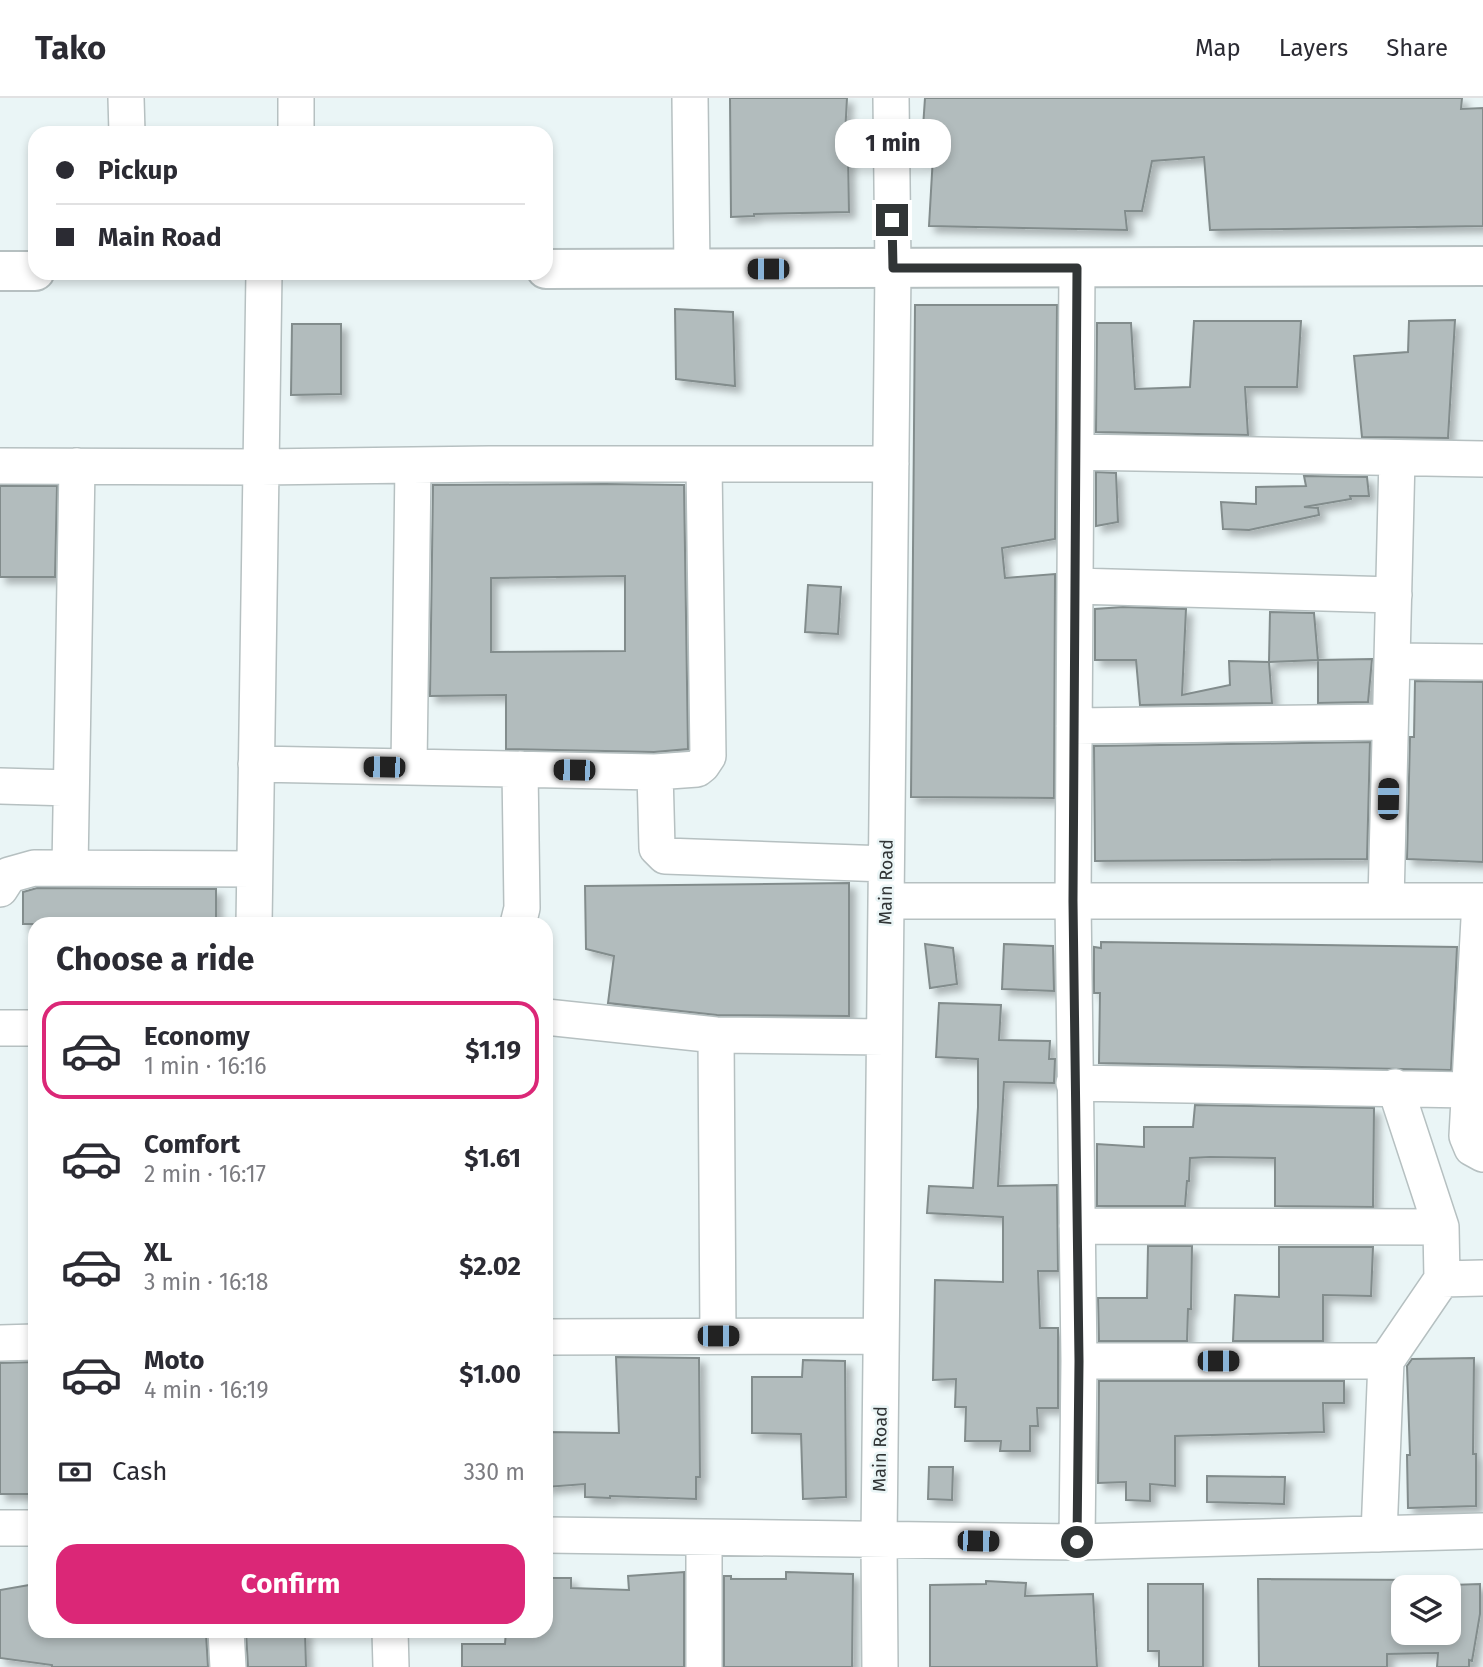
<!DOCTYPE html>
<meta charset="utf-8">
<style>
:root{--surface:#fff;--page:#f2f2f3;--text:#2b2b33;--muted:#7c7c81;--line:#e1e1e2;--accent:#db2777}
body{margin:0;font-family:"Fira Sans",sans-serif;background:var(--page);color:var(--text);height:100vh;display:flex;flex-direction:column;font-size:26px;white-space:nowrap}
*{box-sizing:border-box;margin:0}
p{font-size:23px;color:var(--muted)}
.icon{flex:none;width:38px;height:38px;fill:none;stroke:currentColor;stroke-width:2;stroke-linecap:round;stroke-linejoin:round}
.map{position:relative;flex:1;overflow:hidden}
.details{position:absolute;left:28px;top:819px;width:525px;height:721px;display:flex;flex-direction:column;background:var(--surface);border-radius:21px;box-shadow:0 4px 10px #0003}
.details>*{flex:none}
.top-card{position:absolute;left:28px;top:28px;width:525px;height:154px;border-radius:21px;box-shadow:0 4px 10px #0003;display:grid;align-content:center;height:154px;padding:0 28px;background:var(--surface)}
.tools{position:absolute;left:1391px;top:1477px;display:grid;gap:14px}
.tools a{display:grid;place-items:center;width:70px;height:70px;border-radius:14px;background:var(--surface);box-shadow:0 4px 10px #0003;font-size:35px}
.end{position:absolute;width:32px;height:32px;margin:-16px;border:9px solid #313536;background:#fff;box-shadow:0 0 0 4px #fff}
.from{border-radius:50%}
.bubble{position:absolute;height:49px;border-radius:21px;background:var(--surface);box-shadow:0 4px 10px #0003;font-size:23px;font-weight:700;line-height:49px;text-align:center}
.car{position:absolute;width:21px;height:42px;margin:-21px -10px;border-radius:9px;box-shadow:0 0 5px 2px #0007;background:linear-gradient(#222 24%,#8ab4d8 0 40%,#222 0 76%,#8ab4d8 0 86%,#222 0)}
.top-card b{display:flex;align-items:center;gap:24px;height:66px;font-size:26px}
.top-card b+b{border-top:2px solid var(--line)}
.top-card i{width:18px;height:18px;background:var(--text)}
ul{padding:0;list-style:none}
li{display:flex;align-items:center;gap:21px;height:98px;margin:0 14px 10px;padding:0 14px;border:4px solid transparent;border-radius:21px}
li div{flex:1}
li b{display:block;font-size:26px}
li em{font-style:normal;font-weight:700}
li.selected{border-color:var(--accent)}
li>.icon{width:63px;height:63px;stroke-width:1.5}
h2{padding:0 28px;font-size:32px;line-height:84px}
.pay{display:flex;align-items:center;gap:18px;height:77px;padding:0 28px;font-size:26px}
.pay p{margin-inline-start:auto}
.button{display:flex;gap:14px;margin-top:auto;padding:14px 28px}
.button a{flex:1;height:80px;border-radius:21px;background:var(--accent);color:#fff;font-size:28px;font-weight:700;line-height:80px;text-align:center}
header{display:flex;align-items:center;gap:42px;box-sizing:border-box;height:98px;padding:0 35px;background:var(--surface);border-bottom:2px solid var(--line)}
header strong{font-size:33px}
nav{display:flex;gap:38px;margin-inline-start:auto;font-size:24px}
.map>svg:first-child{display:block}
</style>
<header>
<strong>Tako</strong>
<nav><a>Map</a><a>Layers</a><a>Share</a></nav>
</header>
<div class="map">
<svg width="1483" height="1569" viewBox="0 0 1483 1569">
<defs>
<filter id="shadow"><feDropShadow dx="6" dy="6" stdDeviation="3.5" flood-color="#0004"/></filter>
</defs>
<rect width="100%" height="100%" fill="#eaf5f6"/>
<path fill="#b2bcbd" stroke="#828c8c" stroke-width="2" fill-rule="evenodd" filter="url(#shadow)" d="M 730,0 L 847,0 L 844,55 L 848,55 L 849,114 L 754,116 L 754,118 L 731,119 Z
M 925,0 L 1462,0 L 1461,11 L 1483,10 L 1483,128 L 1210,132 L 1204,59 L 1152,63 L 1142,113 L 1125,113 L 1127,132 L 929,128 L 933,58 L 921,59 Z
M 915,207 L 1057,207 L 1055,441 L 1002,450 L 1005,480 L 1055,476 L 1054,700 L 911,699 Z
M 675,211 L 733,214 L 735,288 L 676,281 Z
M 1455,222 L 1448,340 L 1362,339 L 1354,258 L 1408,254 L 1409,223 Z
M 1194,223 L 1301,223 L 1297,289 L 1245,289 L 1248,337 L 1096,334 L 1097,225 L 1131,225 L 1135,291 L 1190,289 Z
M 292,226 L 341,226 L 341,296 L 291,297 Z
M 1096,374 L 1116,375 L 1118,424 L 1096,428 Z
M 1304,378 L 1367,379 L 1369,398 L 1350,398 L 1351,401 L 1304,409 L 1318,410 L 1319,417 L 1249,432 L 1223,431 L 1221,404 L 1256,406 L 1256,389 L 1306,388 Z
M 605,386 L 684,387 L 688,651 L 654,654 L 506,651 L 506,597 L 430,598 L 433,387 ZM 625,478 L 625,553 L 491,554 L 491,480 Z
M 0,388 L 57,388 L 55,479 L 0,479 Z
M 808,487 L 841,489 L 838,536 L 805,534 Z
M 1123,509 L 1186,511 L 1182,597 L 1230,587 L 1229,563 L 1269,564 L 1272,605 L 1140,607 L 1136,562 L 1095,562 L 1095,511 Z
M 1270,514 L 1314,515 L 1318,562 L 1269,564 Z
M 1372,561 L 1368,604 L 1318,605 L 1318,562 Z
M 1415,583 L 1483,584 L 1483,764 L 1407,761 L 1410,639 L 1414,639 Z
M 1370,644 L 1367,761 L 1095,763 L 1094,648 Z
M 849,785 L 849,918 L 717,917 L 608,905 L 614,858 L 586,851 L 585,788 Z
M 37,790 L 216,791 L 216,826 L 23,826 L 23,794 Z
M 1101,844 L 1457,849 L 1451,972 L 1099,965 L 1100,895 L 1094,895 L 1094,849 L 1101,850 Z
M 925,846 L 953,850 L 957,886 L 930,890 Z
M 1004,846 L 1053,848 L 1054,893 L 1002,891 Z
M 939,905 L 1001,907 L 999,942 L 1050,943 L 1049,961 L 1055,961 L 1054,985 L 1004,984 L 998,1088 L 1057,1087 L 1058,1173 L 1038,1173 L 1040,1230 L 1058,1230 L 1058,1310 L 1037,1310 L 1038,1328 L 1030,1328 L 1030,1353 L 1000,1353 L 1001,1343 L 965,1343 L 966,1309 L 955,1309 L 956,1281 L 933,1282 L 935,1182 L 1003,1184 L 1003,1119 L 927,1115 L 929,1088 L 973,1090 L 978,1009 L 978,961 L 936,959 Z
M 1195,1007 L 1374,1010 L 1373,1109 L 1275,1108 L 1275,1060 L 1210,1059 L 1190,1060 L 1189,1083 L 1187,1083 L 1185,1108 L 1097,1108 L 1097,1046 L 1144,1049 L 1144,1029 L 1193,1029 Z
M 1148,1148 L 1192,1148 L 1191,1211 L 1188,1211 L 1187,1243 L 1099,1243 L 1098,1200 L 1147,1200 Z
M 1279,1149 L 1373,1149 L 1371,1198 L 1323,1197 L 1323,1243 L 1233,1243 L 1235,1197 L 1279,1199 Z
M 616,1259 L 699,1260 L 700,1379 L 696,1379 L 696,1401 L 610,1398 L 610,1400 L 585,1399 L 585,1386 L 546,1389 L 546,1334 L 619,1335 Z
M 1474,1260 L 1473,1356 L 1476,1356 L 1476,1408 L 1408,1410 L 1407,1357 L 1410,1357 L 1407,1268 L 1412,1261 Z
M 803,1262 L 845,1263 L 846,1399 L 803,1401 L 801,1336 L 752,1335 L 752,1279 L 802,1279 Z
M 35,1264 L 35,1396 L 0,1396 L 0,1265 Z
M 1099,1283 L 1344,1283 L 1344,1305 L 1323,1305 L 1324,1334 L 1175,1338 L 1175,1388 L 1150,1386 L 1150,1403 L 1126,1402 L 1126,1384 L 1098,1385 Z
M 929,1369 L 953,1369 L 952,1402 L 928,1401 Z
M 1207,1378 L 1285,1379 L 1284,1406 L 1207,1404 Z
M 684,1474 L 684,1569 L 462,1569 L 462,1546 L 505,1546 L 506,1533 L 546,1533 L 546,1480 L 571,1480 L 571,1490 L 629,1492 L 628,1478 Z
M 786,1474 L 853,1476 L 852,1569 L 724,1569 L 724,1478 L 731,1478 L 731,1481 L 786,1481 Z
M 1258,1481 L 1420,1482 L 1420,1488 L 1480,1486 L 1480,1516 L 1472,1563 L 1469,1562 L 1469,1569 L 1437,1569 L 1438,1555 L 1387,1556 L 1387,1569 L 1259,1569 ZM 1404,1489 L 1449,1489 L 1449,1535 L 1404,1535 Z
M 986,1483 L 1026,1485 L 1025,1498 L 1093,1496 L 1097,1569 L 930,1569 L 930,1487 L 986,1486 Z
M 35,1486 L 35,1533 L 203,1533 L 203,1536 L 206,1536 L 208,1569 L 52,1569 L 52,1567 L 0,1560 L 0,1492 Z
M 1148,1486 L 1203,1486 L 1203,1569 L 1159,1569 L 1159,1553 L 1148,1553 Z
M 305,1533 L 306,1569 L 248,1569 L 246,1534 Z"/>
<g fill="none" stroke-linecap="round" stroke-linejoin="round">
<defs>
<path id="minor" d="M 126,0 L 127,35
M 296,0 L 296,35
M 690,0 L 692,171
M 1076,354 L 1483,361
M 0,368 L 261,369 L 489,366 L 891,366
M 1075,488 L 1394,497
M 1392,563 L 1483,564
M 1074,628 L 1390,624
M 256,666 L 655,674 L 657,750 L 665,758 L 886,766
M 409,669 L 413,367
M 655,674 L 697,671 L 702,667 L 708,658 L 704,367
M 0,688 L 71,690
M 70,770 L 77,368
M 0,791 L 9,777 L 34,770 L 254,771
M 886,803 L 1483,803
M 1386,803 L 1397,360
M 1480,803 L 1467,1038 L 1472,1050 L 1483,1056
M 254,826 L 264,175
M 518,826 L 522,810 L 520,671
M 546,919 L 716,937 L 884,939
M 0,930 L 35,930
M 716,937 L 718,1238
M 1074,985 L 1469,992
M 1077,1128 L 1441,1129
M 1442,1181 L 1483,1180
M 546,1239 L 881,1238
M 0,1245 L 35,1244
M 1079,1263 L 1386,1263
M 0,1430 L 35,1430
M 1379,1436 L 1386,1263 L 1442,1181 L 1441,1129 L 1395,989
M 546,1437 L 1077,1444 L 1483,1433
M 1077,1444 L 1079,1263 L 1073,803 L 1077,170
M 226,1533 L 228,1569
M 390,1533 L 391,1569
M 704,1569 L 704,1439
M 880,1569 L 879,1442 L 893,170 L 891,0"/>
<path id="tertiary" d="M 546,171 L 1483,168
M 0,173 L 35,173"/>
</defs>
<use href="#minor" stroke="#b6c0c1" stroke-width="38"/>
<use href="#tertiary" stroke="#b6c0c1" stroke-width="42"/>
<use href="#minor" stroke="#fff" stroke-width="35"/>
<use href="#tertiary" stroke="#fff" stroke-width="38"/>
</g>
<g fill="none" stroke-linecap="round" stroke-linejoin="round">
<path stroke="#313536" stroke-width="9" d="M 892,122 L 893,170 L 1077,170 L 1073,803 L 1079,1263 L 1077,1444"/>
</g>
<g text-anchor="middle" dominant-baseline="central" stroke-width="5" stroke-linejoin="round" paint-order="stroke">
<g font-size="18" fill="#313536" stroke="#eaf5f6">
<text transform="translate(886 784) rotate(-89)">Main Road</text>
<text transform="translate(880 1351) rotate(-89)">Main Road</text>
</g>
</g>
</svg>
<div class="tools">
<a><svg class="icon" aria-label="layers" viewBox="0 0 24 24"><path d="M12 4l9 5-9 5-9-5zM3 14l9 5 9-5"/></svg></a>
</div>
<i class="end from" style="left:1077px;top:1444px"></i>
<i class="end" style="left:892px;top:122px"></i>
<div class="bubble" style="left:835px;top:21px;width:116px">1 min</div>
<i class="car" style="left:768px;top:171px;rotate:270deg"></i>
<i class="car" style="left:384px;top:669px;rotate:271deg"></i>
<i class="car" style="left:574px;top:672px;rotate:271deg"></i>
<i class="car" style="left:1388px;top:701px;rotate:1deg"></i>
<i class="car" style="left:718px;top:1238px;rotate:90deg"></i>
<i class="car" style="left:1218px;top:1263px;rotate:90deg"></i>
<i class="car" style="left:978px;top:1443px;rotate:91deg"></i>
<div class="top-card">
<b><i class="from"></i>Pickup</b>
<b><i></i>Main Road</b>
</div>
<section class="details">
<h2>Choose a ride</h2>
<ul>
<li class="selected"><svg class="icon" aria-label="car" viewBox="0 0 24 24"><path d="M5 17H2v-5l4-1 3-4h7l3 4 3 1v5h-3M9 17h6M6 11h13"/><circle cx="7" cy="17" r="2"/><circle cx="17" cy="17" r="2"/></svg><div><b>Economy</b><p>1 min · 16:16</p></div><em>$1.19</em></li>
<li><svg class="icon" aria-label="car" viewBox="0 0 24 24"><path d="M5 17H2v-5l4-1 3-4h7l3 4 3 1v5h-3M9 17h6M6 11h13"/><circle cx="7" cy="17" r="2"/><circle cx="17" cy="17" r="2"/></svg><div><b>Comfort</b><p>2 min · 16:17</p></div><em>$1.61</em></li>
<li><svg class="icon" aria-label="car" viewBox="0 0 24 24"><path d="M5 17H2v-5l4-1 3-4h7l3 4 3 1v5h-3M9 17h6M6 11h13"/><circle cx="7" cy="17" r="2"/><circle cx="17" cy="17" r="2"/></svg><div><b>XL</b><p>3 min · 16:18</p></div><em>$2.02</em></li>
<li><svg class="icon" aria-label="car" viewBox="0 0 24 24"><path d="M5 17H2v-5l4-1 3-4h7l3 4 3 1v5h-3M9 17h6M6 11h13"/><circle cx="7" cy="17" r="2"/><circle cx="17" cy="17" r="2"/></svg><div><b>Moto</b><p>4 min · 16:19</p></div><em>$1.00</em></li>
</ul>
<div class="pay"><svg class="icon" aria-label="cash" viewBox="0 0 24 24"><path d="M3 7h18v10H3z"/><circle cx="12" cy="12" r="2"/></svg>Cash<p>330 m</p></div>
<div class="button"><a>Confirm</a></div>
</section>
</div>
